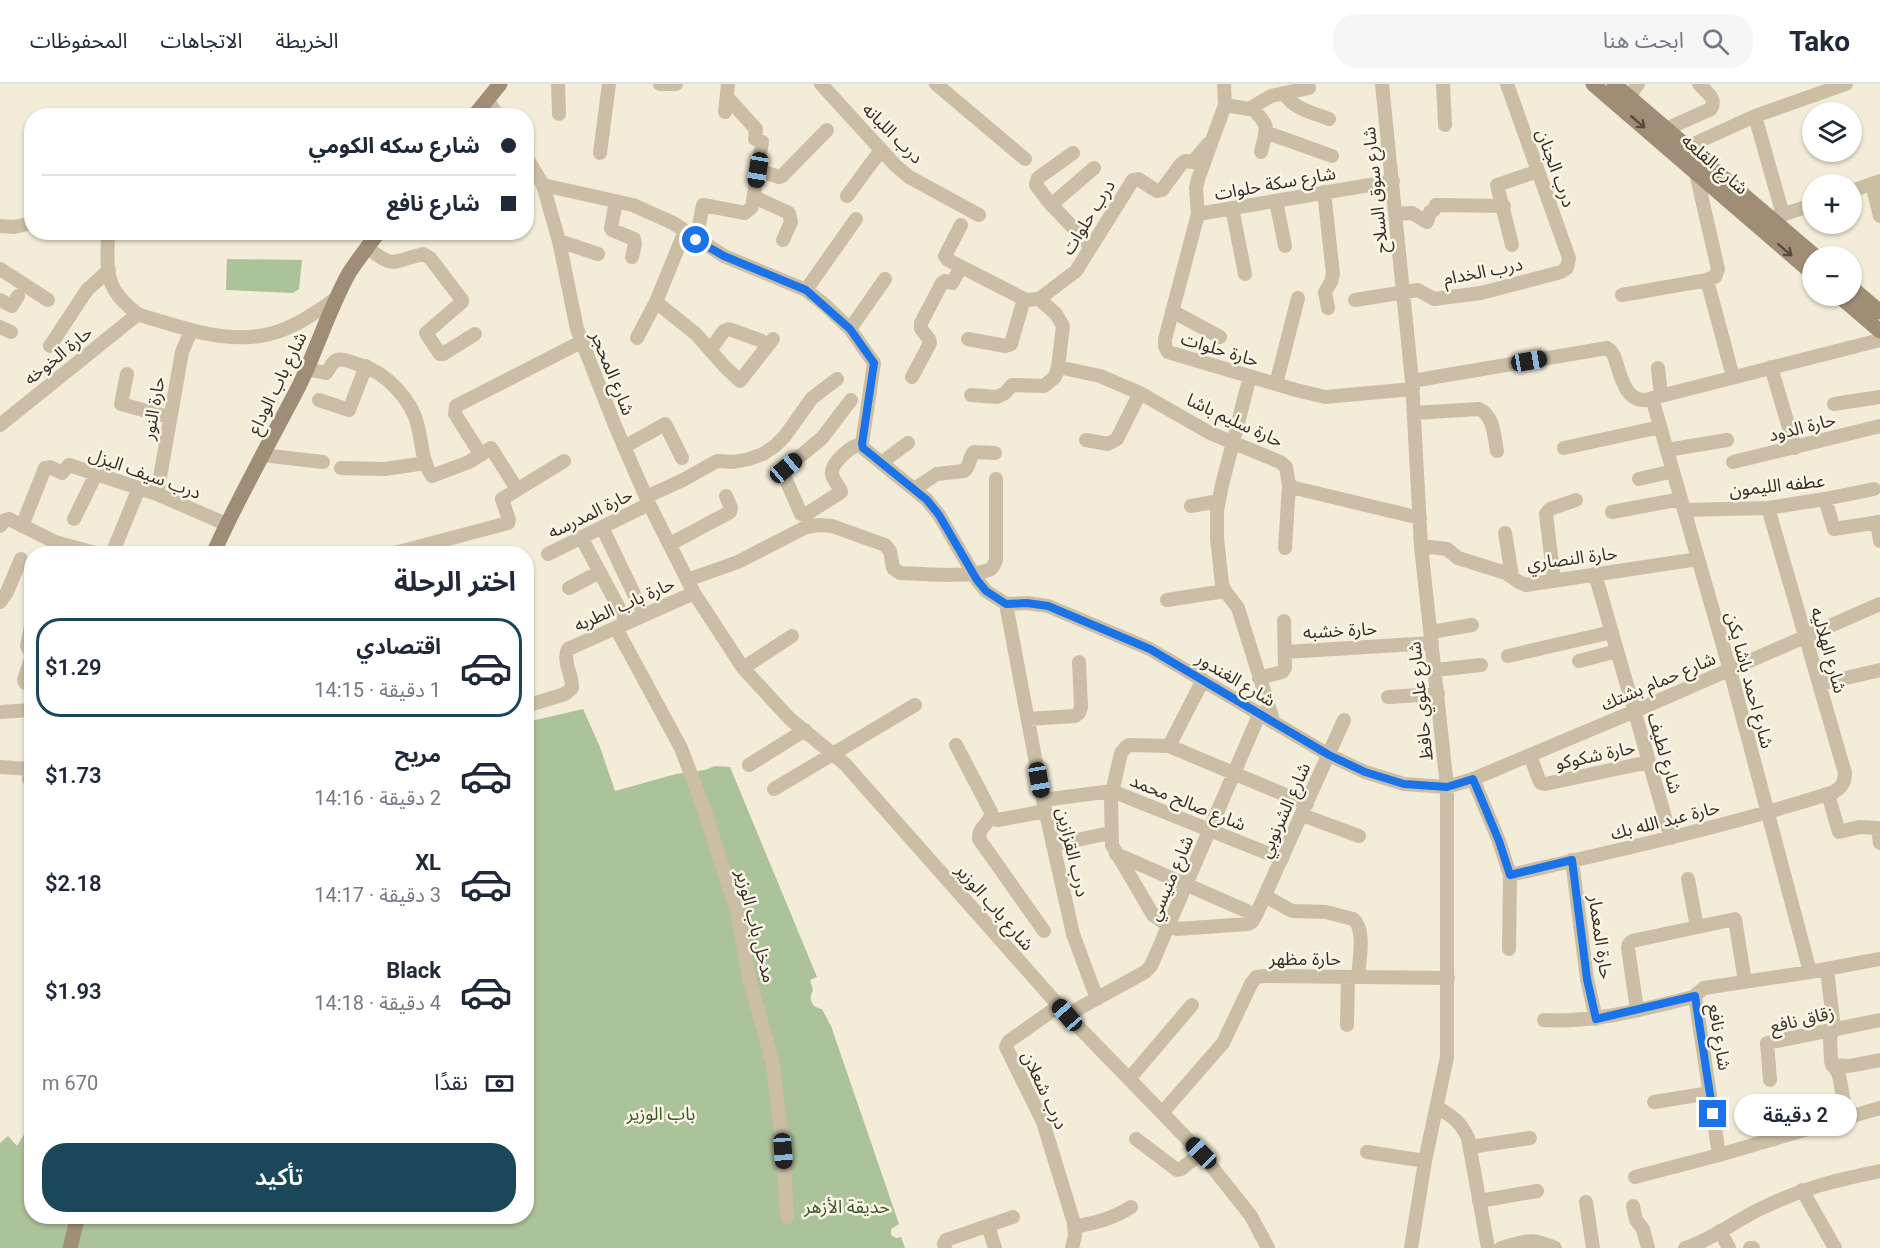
<!DOCTYPE html>
<html lang="ar">
<meta charset="utf-8">
<style>
:root{--surface:#fff;--page:#f6f6f7;--text:#1f2937;--muted:#747a83;--line:#e0e1e3;--accent:#1a485a}
body{margin:0;font-family:Roboto,"Noto Sans Arabic",sans-serif;background:var(--page);color:var(--text);direction:rtl;height:100vh;display:flex;flex-direction:column;font-size:22px;white-space:nowrap}
*{box-sizing:border-box;margin:0}
p{font-size:20px;color:var(--muted)}
.icon{flex:none;width:33px;height:33px;fill:none;stroke:currentColor;stroke-width:2;stroke-linecap:round;stroke-linejoin:round}
.map{position:relative;flex:1;overflow:hidden;direction:ltr}
.details{position:absolute;left:24px;top:462px;width:510px;height:678px;display:flex;flex-direction:column;background:var(--surface);border-radius:24px;box-shadow:0 2px 4px #0004;direction:rtl}
.details>*{flex:none}
.banner{position:absolute;left:24px;top:24px;width:510px;height:132px;border-radius:24px;box-shadow:0 2px 4px #0004;direction:rtl;display:grid;align-content:center;height:132px;padding:0 18px;background:var(--surface)}
.tools{position:absolute;left:1802px;top:18px;display:grid;gap:12px}
.tools a{display:grid;place-items:center;width:60px;height:60px;border-radius:50%;background:var(--surface);box-shadow:0 2px 4px #0004;font-size:30px}
.end{position:absolute;width:27px;height:27px;margin:-14px;border:8px solid #1a73e8;background:#fff;box-shadow:0 0 0 3px #fff}
.from{border-radius:50%}
.bubble{position:absolute;height:42px;border-radius:21px;background:var(--surface);box-shadow:0 2px 4px #0004;font-size:20px;font-weight:600;line-height:42px;text-align:center;direction:rtl}
.car{position:absolute;width:18px;height:36px;margin:-18px -9px;border-radius:8px;box-shadow:0 0 4px 2px #0007;background:linear-gradient(#222 24%,#8ab4d8 0 40%,#222 0 76%,#8ab4d8 0 86%,#222 0)}
.banner b{display:flex;align-items:center;gap:21px;height:57px;font-size:22px}
.banner b+b{border-top:2px solid var(--line)}
.banner i{width:15px;height:15px;background:var(--text)}
ul{padding:0;list-style:none}
li{display:flex;align-items:center;gap:18px;height:99px;margin:0 12px 9px;padding:0 6px;border:3px solid transparent;border-radius:24px}
li div{flex:1}
li b{display:block;font-size:22px}
li em{font-style:normal;font-weight:600}
li.current{border-color:var(--accent)}
li>.icon{width:54px;height:54px;stroke-width:1.5}
h2{padding:0 18px;font-size:27px;line-height:72px}
.pay{display:flex;align-items:center;gap:15px;height:66px;padding:0 18px;font-size:22px}
.pay p{margin-inline-start:auto}
.action{display:flex;gap:12px;margin-top:auto;padding:12px 18px}
.action a{flex:1;height:69px;border-radius:24px;background:var(--accent);color:#fff;font-size:24px;font-weight:600;line-height:69px;text-align:center}
header{display:flex;align-items:center;gap:36px;box-sizing:border-box;height:84px;padding:0 30px;background:var(--surface);border-bottom:2px solid var(--line)}
header strong{font-size:28px}
nav{display:flex;gap:33px;margin-inline-start:auto;font-size:21px}
.search{width:420px;height:54px;background:var(--page);display:flex;align-items:center;gap:15px;box-sizing:border-box;padding:0 21px;border-radius:24px;color:var(--muted);font-size:22px}
.map>svg:first-child{display:block}
</style>
<header>
<strong>Tako</strong>
<div class="search"><svg class="icon" aria-label="search" viewBox="0 0 24 24"><circle cx="10" cy="10" r="6"/><path d="M15 15l6 6"/></svg>ابحث هنا</div>
<nav><a>الخريطة</a><a>الاتجاهات</a><a>المحفوظات</a></nav>
</header>
<div class="map">
<svg width="1880" height="1164" viewBox="0 0 1880 1164">
<rect width="100%" height="100%" fill="#f3ecd9"/>
<path fill="#acc299" d="M 227,175 L 302,176 L 299,205 L 293,209 L 226,206 Z
M 583,625 L 600,663 L 615,707 L 676,690 L 705,686 L 715,682 L 730,683 L 817,893 L 810,896 L 813,906 C 808,915 812,924 822,925 L 831,942 L 899,1140 L 891,1145 L 891,1151 L 896,1154 L 901,1153 L 905,1164 L 0,1164 L 0,1059 L 8,1052 L 17,1062 L 31,1039 L 32,1132 L 526,1132 L 527,638 Z"/>
<g fill="none" stroke-linecap="round" stroke-linejoin="round">
<path stroke="#cbbea5" stroke-width="14" d="M 558,0 L 559,30
M 660,0 L 676,0
M 821,0 L 895,81 L 909,93 L 979,131
M 936,0 L 1025,75
M 1224,0 L 1225,21 L 1198,95 L 1196,104 L 1198,130 L 1165,255 L 1165,262 L 1168,268 L 1296,306 L 1325,313 L 1413,305
M 1382,0 L 1412,297 L 1421,462 L 1447,703 L 1447,973 L 1425,1077 L 1411,1164
M 1443,0 L 1445,41
M 1284,9 C 1293,25 1314,29 1329,35
M 1629,13 L 1638,0
M 487,15 L 498,32
M 1225,21 L 1249,25 L 1271,12 L 1309,4
M 1252,24 C 1271,44 1267,42 1261,68
M 725,28 L 728,0
M 1755,32 L 1783,131
M 1666,45 L 1711,25 C 1717,14 1706,8 1699,0
M 1265,48 L 1332,72
M 1687,63 L 1755,32 L 1846,0
M 600,69 L 609,0
M 1073,69 L 1038,94 L 1036,101 L 1048,117 L 1091,163
M 526,73 L 543,101 L 559,157 L 577,245 L 616,344 L 649,420 L 694,509 L 743,584 L 790,635 L 845,680 L 1067,931 L 1201,1069 L 1251,1132 L 1268,1164
M 758,86 L 779,93 L 782,92 L 827,46
M 1696,89 L 1718,185 L 1715,193 L 1706,196
M 1872,100 L 1880,132
M 543,101 L 633,121 L 673,139 L 724,172 L 806,206 L 825,221 L 850,245 L 874,279 L 862,360 L 863,364 L 927,416 L 939,431 L 977,496 L 986,507 L 1006,520 L 1027,519 L 1048,522 L 1150,565 L 1329,671 L 1365,688 L 1404,700 L 1447,703 L 1473,695 L 1635,627 L 1880,520
M 1851,107 L 1880,97
M 1324,108 L 1333,190 L 1331,198 L 1325,208 L 1328,224
M 847,112 L 881,66
M 754,113 L 789,129 L 791,138 L 783,156
M 616,117 L 611,144 L 612,146 L 634,155 L 635,160 L 632,173
M 1276,117 L 1285,162
M 1051,121 L 1094,84
M 1232,124 L 1245,190
M 1198,130 L 1393,97
M 1396,130 L 1412,129 L 1427,138 L 1430,128 L 1434,126 L 1436,121 L 1504,122
M 1775,133 L 1812,121
M 961,141 L 945,172 L 948,176 L 1026,216 L 1039,215 L 1076,187 L 1133,96 L 1138,95 L 1157,107 L 1162,106 L 1181,80 L 1185,77 L 1193,78 L 1208,60
M 0,142 L 14,143 L 32,139
M 108,148 C 108,165 105,188 113,203 C 118,213 129,224 138,230 C 144,233 153,235 160,237 C 192,247 226,257 259,252 C 289,248 314,230 337,214
M 485,148 L 490,148
M 696,156 L 703,121 L 745,129 L 752,123 L 762,58 L 755,55 L 756,45 L 727,13
M 559,157 L 598,170
M 1512,161 L 1497,101 L 1538,87
M 367,163 C 394,186 393,177 423,170 L 430,174 L 462,216 L 462,218 L 426,249 L 440,270 L 443,270 L 475,250
M 0,185 L 48,216
M 806,206 L 856,135
M 1622,211 L 1707,196 L 1733,293
M 0,216 L 12,222 L 18,212
M 1355,216 L 1418,206 L 1434,215 L 1481,209 L 1561,188 L 1567,184 L 1569,174 L 1507,0
M 656,218 L 696,250 L 725,283 L 740,297 L 773,255
M 1172,227 L 1220,253
M 0,243 L 11,248
M 850,245 L 885,195
M 637,254 L 656,218 L 685,147
M 968,255 L 1005,262 L 1011,260 L 1024,215
M 50,262 L 87,206 L 109,186
M 710,266 L 724,247 L 729,245 L 762,257
M 1058,283 L 1100,292 L 1140,309 L 1210,349 L 1280,378 L 1286,383 L 1289,401 L 1295,404 L 1420,434
M 1771,283 L 1795,364
M 1658,284 L 1661,312
M 307,285 L 326,289 C 329,286 330,281 334,278 C 340,272 353,279 360,281 C 386,288 413,317 418,343 C 422,359 422,378 432,392 L 469,378 L 491,364 L 517,405
M 127,290 L 121,320 L 169,333
M 1250,292 L 1222,401 L 1217,427 L 1217,454 L 1222,500 L 1225,507 L 1238,524 L 1274,639
M 912,293 L 930,259 L 929,255 L 921,245 L 921,239 L 942,199 L 945,197 L 952,199 L 961,183
M 1412,297 L 1607,264 L 1611,267 L 1614,272 C 1620,288 1624,317 1645,316 L 1880,256
M 1276,300 L 1298,214
M 971,311 L 997,313 L 1005,309 L 1012,301 L 1044,302 L 1055,293 L 1058,283 L 1063,242 L 1056,230 L 1039,215
M 1652,314 L 1730,586 L 1810,888
M 319,316 L 349,326 L 366,282
M 851,316 L 822,354 L 786,384 L 783,389 L 801,430 L 805,431 L 841,408 C 840,402 833,397 832,390 C 830,380 851,361 862,360
M 1834,320 L 1880,313
M 1414,329 L 1479,325 C 1494,332 1494,352 1497,367
M 0,341 L 138,230
M 1086,356 L 1108,360 L 1117,355 L 1140,309
M 624,363 L 665,340 L 682,374
M 1564,364 L 1660,343
M 1667,366 L 1727,356
M 262,371 L 323,378
M 481,371 L 455,330 L 456,322 L 581,258
M 1733,378 L 1880,342
M 881,379 L 908,359
M 341,384 L 384,385 L 426,379
M 1639,395 L 1673,387
M 914,405 L 937,390 L 964,387 C 971,382 968,374 974,368 L 995,369
M 157,410 L 182,268 L 191,247
M 646,413 L 683,396 L 717,377 L 734,378 L 749,375 L 763,370 L 775,362 L 785,352 L 812,314 L 837,295
M 1825,415 L 1834,445 L 1880,438
M 1191,422 L 1219,417
M 1684,426 L 1768,424 L 1825,415 L 1874,405
M 1612,428 L 1681,415
M 74,435 L 96,390
M 1877,438 L 1880,457
M 0,442 L 5,436 L 9,435 L 55,458 L 99,470
M 22,442 L 45,384 L 50,383 L 62,389 L 69,381 L 157,410 L 226,440
M 602,443 L 644,531
M 1505,449 L 1512,492
M 581,453 L 627,539
M 670,460 L 730,428 L 731,424 L 726,412
M 1421,462 L 1447,465 L 1458,474 L 1506,489 L 1519,498 L 1526,501 L 1698,475
M 1285,464 L 1289,401
M 112,470 L 139,404
M 391,470 L 508,439 L 509,436 L 502,415 L 564,377
M 548,470 L 649,420
M 1595,490 L 1671,754
M 687,496 L 738,478 L 806,443 L 819,441 L 832,442 L 885,461 L 890,467 L 893,484 L 900,489 C 922,490 969,494 988,486 C 993,485 994,481 996,476 L 996,395
M 1554,496 L 1546,430 L 1550,425 L 1576,416
M 569,504 L 600,488
M 1167,516 L 1225,507
M 0,518 L 7,508 L 21,475
M 1006,520 L 1043,716 L 1073,850 L 1097,915
M 31,542 L 27,562 L 32,570
M 616,544 L 681,664 L 704,725 L 737,828 L 749,894 L 773,980 L 783,1067 L 787,1133
M 1431,548 L 1472,541
M 1285,568 L 1432,559
M 32,572 L 24,596 L 25,599 L 32,601
M 1508,572 L 1612,548
M 1579,577 L 1617,567
M 743,584 L 792,552
M 1435,586 L 1481,581
M 1259,594 L 1282,588 L 1285,584 L 1284,537
M 1820,600 L 1880,586
M 1388,613 L 1438,610
M 526,622 L 565,610 L 572,604 C 573,591 562,578 568,565 L 694,509
M 0,628 L 32,626
M 1028,635 L 1075,632 L 1079,629 L 1081,623 L 1079,578
M 956,661 L 991,728 C 992,739 978,742 979,755 L 1044,847
M 1169,662 L 1203,596
M 1530,671 L 1539,696 L 1541,699 L 1545,700 L 1649,678
M 749,681 L 805,646
M 0,683 L 30,685
M 29,695 L 32,672
M 1473,695 L 1499,757 L 1510,791 L 1509,865
M 774,705 L 915,621
M 1828,710 L 1839,748 L 1859,743 L 1878,744 L 1880,759
M 1043,716 L 1112,707 L 1282,775
M 1307,720 L 1169,662 L 1129,661 L 1126,663 L 1121,669 L 1111,713 L 1112,761 L 1153,831 L 1169,842 L 1177,845 L 1248,840 L 1252,838 L 1256,831 L 1344,636
M 1302,731 L 1359,752
M 990,735 L 998,736 L 1045,727
M 1053,761 L 1110,749
M 1116,770 L 1256,831
M 1572,776 L 1587,895 L 1596,935
M 1510,791 C 1619,766 1728,742 1834,708 C 1842,703 1845,698 1845,689 L 1768,424
M 1688,795 L 1697,843
M 1265,812 L 1292,827 L 1326,828 L 1353,835 C 1366,845 1359,877 1358,893
M 1827,885 L 1834,945 L 1830,953 L 1831,977 L 1839,991 L 1847,1035
M 1695,912 L 1719,1071
M 1059,922 L 1009,957 L 1006,963 L 1043,1038 L 1074,1139 L 1075,1152 L 1072,1164
M 1637,926 L 1628,864 L 1629,860 L 1632,857 L 1735,835 L 1745,898
M 1067,931 L 1145,888 L 1151,882 L 1259,631
M 1544,936 C 1595,939 1644,925 1693,913 L 1704,904 L 1810,888 L 1880,875
M 1347,941 L 1348,893
M 1832,981 L 1849,982 L 1880,976
M 1129,995 L 1192,921
M 1770,996 L 1767,959 L 1880,936
M 1654,1018 L 1710,1009
M 1437,1023 C 1452,1032 1461,1038 1468,1054 L 1488,1164
M 1162,1029 L 1223,959 L 1251,900 L 1256,893 L 1265,892 L 1448,894
M 1136,1055 L 1177,1086 L 1181,1085 L 1201,1069
M 1470,1063 L 1530,1054
M 1367,1068 L 1425,1077
M 1635,1093 L 1719,1071 L 1880,1024
M 1802,1106 L 1835,1164
M 1479,1117 L 1537,1107
M 1586,1118 L 1593,1164
M 1633,1122 L 1636,1136 L 1643,1145 L 1648,1164
M 988,1142 L 995,1164
M 1074,1143 C 1095,1139 1112,1135 1131,1123
M 1720,1147 L 1729,1164
M 945,1164 L 944,1160 L 946,1156 L 1013,1133
M 1501,1164 C 1527,1157 1530,1153 1555,1164
M 1685,1164 C 1712,1156 1736,1136 1762,1124 C 1803,1104 1836,1096 1880,1087
M 1750,1164 L 1753,1164"/>
<path stroke="#9f8d76" stroke-width="15" d="M 1593,0 L 1812,189
M 1614,0 L 1815,172
M 474,32 L 500,0
M 1851,203 L 1880,228
M 1839,212 L 1880,247
M 213,470 C 239,412 270,358 299,302 C 317,265 329,225 349,189 C 358,175 369,161 379,148
M 70,1164 L 78,1132"/>
</g>
<defs><path id="oneway-shaft" d="M-6 0H5M1.5-3L5.5 0L1.5 3" fill="none" stroke-width="1.6" stroke-linecap="round" stroke-linejoin="round" transform="scale(1.5)"/></defs>
<g stroke="#564b3e">
<use href="#oneway-shaft" transform="translate(1638 38) rotate(41)"/>
<use href="#oneway-shaft" transform="translate(1785 166) rotate(41)"/>
</g>
<g fill="none" stroke-linecap="round" stroke-linejoin="round">
<path stroke="#1a73e8" stroke-width="8" d="M 696,156 L 724,172 L 806,206 L 850,245 L 874,279 L 862,360 L 863,364 L 927,416 L 939,431 L 977,496 L 986,507 L 1006,520 L 1027,519 L 1048,522 L 1150,565 L 1329,671 L 1365,688 L 1404,700 L 1447,703 L 1473,695 L 1499,757 L 1510,791 L 1572,776 L 1587,895 L 1596,935 L 1695,912 L 1713,1030"/>
</g>
<g text-anchor="middle" dominant-baseline="central" stroke-width="5" stroke-linejoin="round" paint-order="stroke">
<g font-size="18" fill="#362f26" stroke="#faf5e6">
<text transform="translate(893 49) rotate(45)">درب اللبانه</text>
<text transform="translate(1715 80) rotate(41)">شارع القلعه</text>
<text transform="translate(1556 84) rotate(70)">درب الجنان</text>
<text transform="translate(1275 99) rotate(-10)">شارع سكة حلوات</text>
<text transform="translate(1375 106) rotate(-96)">شارع سوق السلاح</text>
<text transform="translate(1088 133) rotate(-58)">درب حلوات</text>
<text transform="translate(1483 187) rotate(-11)">درب الخدام</text>
<text transform="translate(1220 265) rotate(17)">حارة حلوات</text>
<text transform="translate(58 271) rotate(-39)">حارة الخوخه</text>
<text transform="translate(613 289) rotate(68)">شارع المحجر</text>
<text transform="translate(277 299) rotate(-64)">شارع باب الوداع</text>
<text transform="translate(153 324) rotate(-80)">حارة النور</text>
<text transform="translate(1235 336) rotate(25)">حارة سليم باشا</text>
<text transform="translate(1802 343) rotate(-14)">حارة الدود</text>
<text transform="translate(145 389) rotate(20)">درب سيف اليزل</text>
<text transform="translate(1777 401) rotate(-6)">عطفه الليمون</text>
<text transform="translate(590 429) rotate(-26)">حارة المدرسه</text>
<text transform="translate(1572 474) rotate(-7)">حارة النصاري</text>
<text transform="translate(624 520) rotate(-24)">حارة باب الطربه</text>
<text transform="translate(1340 546) rotate(-3)">حارة خشبه</text>
<text transform="translate(1829 566) rotate(74)">شارع الهلاليه</text>
<text transform="translate(1236 595) rotate(31)">شارع الغندور</text>
<text transform="translate(1750 596) rotate(75)">شارع احمد باشا يكن</text>
<text transform="translate(1658 597) rotate(-23)">شارع حمام بشتك</text>
<text transform="translate(1420 617) rotate(-96)">شارع علوي حافظ</text>
<text transform="translate(1665 669) rotate(74)">شارع لطيف</text>
<text transform="translate(1595 671) rotate(-12)">حارة شكوكو</text>
<text transform="translate(1188 718) rotate(22)">شارع صالح محمد</text>
<text transform="translate(1284 726) rotate(-66)">شارع الشرنوبي</text>
<text transform="translate(1665 736) rotate(-14)">حارة عبد الله بك</text>
<text transform="translate(1073 768) rotate(77)">درب القزازين</text>
<text transform="translate(1170 794) rotate(-67)">شارع منيسي</text>
<text transform="translate(995 823) rotate(49)">شارع باب الوزير</text>
<text transform="translate(756 842) rotate(76)">مدخل باب الوزير</text>
<text transform="translate(1601 853) rotate(82)">حارة المعمار</text>
<text x="1305" y="874">حارة مظهر</text>
<text transform="translate(1802 935) rotate(-13)">زقاق نافع</text>
<text transform="translate(1720 953) rotate(81)">شارع نافع</text>
<text transform="translate(1045 1006) rotate(65)">درب شعلان</text>
</g>
<g font-size="18" fill="#3c5629" stroke="#faf5e6">
<text x="661" y="1029">باب الوزير</text>
<text x="847" y="1122">حديقة الأزهر</text>
</g>
</g>
</svg>
<div class="tools">
<a><svg class="icon" aria-label="layers" viewBox="0 0 24 24"><path d="M12 4l9 5-9 5-9-5zM3 14l9 5 9-5"/></svg></a>
<a>+</a>
<a>−</a>
</div>
<i class="end from" style="left:696px;top:156px"></i>
<i class="end" style="left:1713px;top:1030px"></i>
<div class="bubble" style="left:1734px;top:1010px;width:123px">2 دقيقة</div>
<i class="car" style="left:758px;top:86px;rotate:189deg"></i>
<i class="car" style="left:1529px;top:277px;rotate:80deg"></i>
<i class="car" style="left:786px;top:384px;rotate:50deg"></i>
<i class="car" style="left:1039px;top:696px;rotate:170deg"></i>
<i class="car" style="left:1067px;top:931px;rotate:319deg"></i>
<i class="car" style="left:783px;top:1067px;rotate:176deg"></i>
<i class="car" style="left:1201px;top:1069px;rotate:316deg"></i>
<div class="banner">
<b><i class="from"></i>شارع سكه الكومي</b>
<b><i></i>شارع نافع</b>
</div>
<section class="details">
<h2>اختر الرحلة</h2>
<ul>
<li class="current"><svg class="icon" aria-label="car" viewBox="0 0 24 24"><path d="M5 17H2v-5l4-1 3-4h7l3 4 3 1v5h-3M9 17h6M6 11h13"/><circle cx="7" cy="17" r="2"/><circle cx="17" cy="17" r="2"/></svg><div><b>اقتصادي</b><p>1 دقيقة · 14:15</p></div><em>$1.29</em></li>
<li><svg class="icon" aria-label="car" viewBox="0 0 24 24"><path d="M5 17H2v-5l4-1 3-4h7l3 4 3 1v5h-3M9 17h6M6 11h13"/><circle cx="7" cy="17" r="2"/><circle cx="17" cy="17" r="2"/></svg><div><b>مريح</b><p>2 دقيقة · 14:16</p></div><em>$1.73</em></li>
<li><svg class="icon" aria-label="car" viewBox="0 0 24 24"><path d="M5 17H2v-5l4-1 3-4h7l3 4 3 1v5h-3M9 17h6M6 11h13"/><circle cx="7" cy="17" r="2"/><circle cx="17" cy="17" r="2"/></svg><div><b>XL</b><p>3 دقيقة · 14:17</p></div><em>$2.18</em></li>
<li><svg class="icon" aria-label="car" viewBox="0 0 24 24"><path d="M5 17H2v-5l4-1 3-4h7l3 4 3 1v5h-3M9 17h6M6 11h13"/><circle cx="7" cy="17" r="2"/><circle cx="17" cy="17" r="2"/></svg><div><b>Black</b><p>4 دقيقة · 14:18</p></div><em>$1.93</em></li>
</ul>
<div class="pay"><svg class="icon" aria-label="cash" viewBox="0 0 24 24"><path d="M3 7h18v10H3z"/><circle cx="12" cy="12" r="2"/></svg>نقدًا<p>670 m</p></div>
<div class="action"><a>تأكيد</a></div>
</section>
</div>
